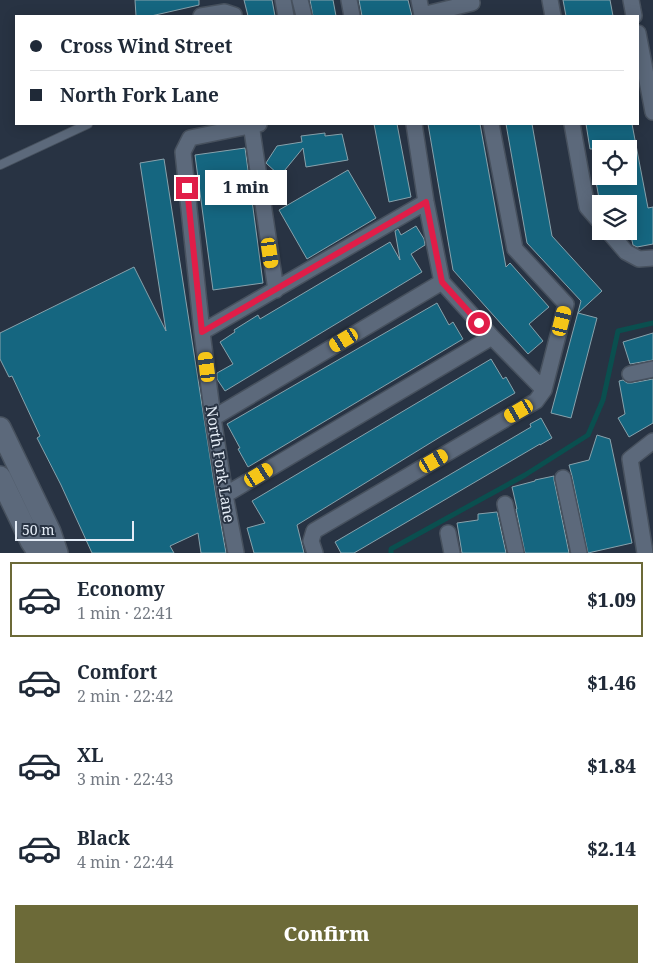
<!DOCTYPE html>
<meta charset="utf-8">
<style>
:root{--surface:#fff;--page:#f6f6f7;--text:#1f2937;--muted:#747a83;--line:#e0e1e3;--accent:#6c6a38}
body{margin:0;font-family:"Noto Serif",serif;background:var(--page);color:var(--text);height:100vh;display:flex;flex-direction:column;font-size:19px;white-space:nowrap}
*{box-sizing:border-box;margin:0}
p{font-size:16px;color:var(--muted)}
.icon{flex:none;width:28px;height:28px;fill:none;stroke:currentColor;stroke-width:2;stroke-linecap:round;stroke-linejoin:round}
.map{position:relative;height:553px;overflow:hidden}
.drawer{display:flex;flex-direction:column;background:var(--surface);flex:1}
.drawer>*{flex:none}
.top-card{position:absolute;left:15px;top:15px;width:624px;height:110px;border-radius:0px;box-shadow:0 2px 12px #0003;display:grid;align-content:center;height:110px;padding:0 15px;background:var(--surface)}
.buttons{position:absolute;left:592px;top:140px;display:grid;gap:10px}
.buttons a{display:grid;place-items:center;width:45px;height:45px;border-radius:0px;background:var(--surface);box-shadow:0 2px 12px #0003;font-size:25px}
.scale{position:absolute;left:15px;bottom:12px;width:119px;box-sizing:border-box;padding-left:5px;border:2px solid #e4ecf6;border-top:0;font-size:14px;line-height:18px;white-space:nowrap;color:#e4ecf6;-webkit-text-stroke:4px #283343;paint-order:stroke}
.end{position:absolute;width:22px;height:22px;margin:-11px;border:6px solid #e11d48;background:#fff;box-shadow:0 0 0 2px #fff}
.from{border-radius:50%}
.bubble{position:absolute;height:35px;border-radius:0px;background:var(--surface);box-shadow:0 2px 12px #0003;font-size:16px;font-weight:800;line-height:35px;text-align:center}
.car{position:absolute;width:15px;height:30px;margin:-15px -8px;border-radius:6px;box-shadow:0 0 4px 1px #0007;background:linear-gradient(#f5c518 24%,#345 0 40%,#f5c518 0 76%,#345 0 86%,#f5c518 0)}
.top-card b{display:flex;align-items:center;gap:18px;height:48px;font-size:19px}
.top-card b+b{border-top:1px solid var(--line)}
.top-card i{width:12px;height:12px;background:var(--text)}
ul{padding:9px 0 0;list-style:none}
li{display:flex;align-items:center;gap:15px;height:75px;margin:0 10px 8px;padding:0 5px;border:2px solid transparent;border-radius:0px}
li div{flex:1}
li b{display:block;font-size:19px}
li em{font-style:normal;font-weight:800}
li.on{border-color:var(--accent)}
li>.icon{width:45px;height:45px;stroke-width:1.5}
.button{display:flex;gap:10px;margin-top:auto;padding:10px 15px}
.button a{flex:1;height:58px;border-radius:0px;background:var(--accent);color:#fff;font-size:20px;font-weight:800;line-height:58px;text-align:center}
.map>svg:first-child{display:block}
</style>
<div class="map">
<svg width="653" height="553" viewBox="0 0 653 553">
<rect width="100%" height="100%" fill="#283343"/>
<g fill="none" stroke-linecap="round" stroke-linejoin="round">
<path stroke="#0a4f4f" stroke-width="5" d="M 391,553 L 391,549 L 525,475 L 588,435 L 603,400 L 618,331 L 653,323"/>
</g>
<path fill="#156680" stroke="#88a2ac" d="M 135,0 L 199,0 L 199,5 L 151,16 L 136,16 Z
M 244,0 L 272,0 L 275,16 L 248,16 Z
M 310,0 L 333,0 L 336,16 L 313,16 Z
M 359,0 L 408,0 L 412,16 L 362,16 Z
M 563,0 L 610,0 L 613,16 L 566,16 Z
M 374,124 L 397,124 L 411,197 L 389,202 Z
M 428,124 L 480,124 L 506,267 L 510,263 L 549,307 L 529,324 L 543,341 L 528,354 L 453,270 Z
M 506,124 L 532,124 L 552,236 L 602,291 L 578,313 L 597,318 L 571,418 L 551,413 L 581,301 L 527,243 Z
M 586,124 L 632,124 L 648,208 L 653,207 L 653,244 L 637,247 L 633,245 L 629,227 L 629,204 L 600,204 L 595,176 L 629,176 L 629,149 L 590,149 Z
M 325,133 L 325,136 L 342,134 L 348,160 L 306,167 L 303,148 L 280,176 L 266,163 L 277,146 L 302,142 L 301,136 Z
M 245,148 L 263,283 L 213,290 L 195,155 Z
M 164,159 L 216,496 L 226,553 L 201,553 L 198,533 L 170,546 L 174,553 L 92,553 L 61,485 L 37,438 L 40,436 L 12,376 L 9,377 L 0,359 L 0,333 L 134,267 L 166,331 L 140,163 Z
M 348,170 L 376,218 L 307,259 L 279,210 Z
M 416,226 L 424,239 L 425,245 L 411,254 L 422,272 L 225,391 L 217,379 L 217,373 L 233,364 L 220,342 L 235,332 L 234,330 L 258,315 L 260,319 L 390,242 L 400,260 L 395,231 L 398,229 L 401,235 Z
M 437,303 L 449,325 L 453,322 L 463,339 L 248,467 L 238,449 L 240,448 L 227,424 Z
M 653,333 L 653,360 L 630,364 L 623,342 Z
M 491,359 L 503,379 L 506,377 L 515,393 L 440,437 L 297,525 L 304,553 L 254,553 L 247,528 L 265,523 L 252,501 Z
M 653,379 L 653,423 L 629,437 L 618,418 L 625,414 L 619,381 L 623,380 L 627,383 L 632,383 Z
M 541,418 L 552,438 L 540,445 L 540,444 L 354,553 L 341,553 L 335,542 L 531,427 L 530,424 Z
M 597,435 L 610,439 L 632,543 L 588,553 L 572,476 L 569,465 L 589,460 Z
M 554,476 L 554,480 L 569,553 L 525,553 L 516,509 L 517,509 L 512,487 L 535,481 L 535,480 Z
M 497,512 L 506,553 L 462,553 L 457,523 L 478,520 L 478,514 Z"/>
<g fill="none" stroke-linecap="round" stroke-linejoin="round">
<defs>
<path id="lane" d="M 0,165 L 88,124"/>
<path id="street" d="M 283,0 L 286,16
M 300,0 L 304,16
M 349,0 L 352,16
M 419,0 L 422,15 L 472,3 L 471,0
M 550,0 L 553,16
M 631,0 L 634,16
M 201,16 L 225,12 L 234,15 L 234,16
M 638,33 L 653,112
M 251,124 L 276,290
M 414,124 L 426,202 L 442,282 L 492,337 L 544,390
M 572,124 L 587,207 L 601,223
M 608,231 L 626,252 L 639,259 L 653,258
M 202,332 L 426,202
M 630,374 L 653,369
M 213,418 L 442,282
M 563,478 L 579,553
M 225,495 L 492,337
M 505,504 L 516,553
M 448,533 L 452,553
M 236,553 L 225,495 L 213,418 L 202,332 L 183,152 L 190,138 L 259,124
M 315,553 L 311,541 L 314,531 L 536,401 L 544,390 L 566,304 L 515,249 L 491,124
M 645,553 L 630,459 L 653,441"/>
<path id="secondary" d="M 0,428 L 50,532 L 57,553
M 0,477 L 31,541 L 39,553"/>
</defs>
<use href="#lane" stroke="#47515e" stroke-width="10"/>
<use href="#street" stroke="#47515e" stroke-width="18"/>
<use href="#secondary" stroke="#47515e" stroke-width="24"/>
<use href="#lane" stroke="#5c697b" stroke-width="8"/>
<use href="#street" stroke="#5c697b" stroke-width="15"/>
<use href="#secondary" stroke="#5c697b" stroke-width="21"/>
</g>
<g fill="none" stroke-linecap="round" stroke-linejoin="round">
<path stroke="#e11d48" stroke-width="6" d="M 187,188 L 202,332 L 426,202 L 442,282 L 479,323"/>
</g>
<g text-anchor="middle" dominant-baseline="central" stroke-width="4" stroke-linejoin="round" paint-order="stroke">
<g font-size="15" fill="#e4ecf6" stroke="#283343">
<text transform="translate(221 464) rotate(81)">North Fork Lane</text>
</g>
</g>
</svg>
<div class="buttons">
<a><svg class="icon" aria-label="locate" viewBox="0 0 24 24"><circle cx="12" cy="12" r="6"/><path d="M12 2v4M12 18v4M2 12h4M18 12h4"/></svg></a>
<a><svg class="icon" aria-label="layers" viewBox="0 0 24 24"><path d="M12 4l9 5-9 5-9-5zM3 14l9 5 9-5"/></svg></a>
</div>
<div class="scale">50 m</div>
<i class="end from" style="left:479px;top:323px"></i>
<i class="end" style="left:187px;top:188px"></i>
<div class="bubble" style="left:205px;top:170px;width:82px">1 min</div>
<i class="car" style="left:270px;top:253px;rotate:172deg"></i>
<i class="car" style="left:562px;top:321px;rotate:14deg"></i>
<i class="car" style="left:344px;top:340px;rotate:239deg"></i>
<i class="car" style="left:207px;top:367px;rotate:353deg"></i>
<i class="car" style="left:519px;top:411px;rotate:240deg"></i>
<i class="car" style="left:434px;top:461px;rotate:60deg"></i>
<i class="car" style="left:259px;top:475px;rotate:59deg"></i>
<div class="top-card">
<b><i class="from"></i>Cross Wind Street</b>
<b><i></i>North Fork Lane</b>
</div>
</div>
<section class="drawer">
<ul>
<li class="on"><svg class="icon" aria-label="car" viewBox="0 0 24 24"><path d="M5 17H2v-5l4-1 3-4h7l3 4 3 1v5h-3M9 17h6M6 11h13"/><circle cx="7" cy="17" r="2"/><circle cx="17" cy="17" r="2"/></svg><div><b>Economy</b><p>1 min · 22:41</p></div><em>$1.09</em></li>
<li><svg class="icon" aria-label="car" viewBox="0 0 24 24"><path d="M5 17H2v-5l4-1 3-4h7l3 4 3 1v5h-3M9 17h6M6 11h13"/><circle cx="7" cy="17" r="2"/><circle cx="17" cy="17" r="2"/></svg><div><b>Comfort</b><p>2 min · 22:42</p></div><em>$1.46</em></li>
<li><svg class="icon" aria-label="car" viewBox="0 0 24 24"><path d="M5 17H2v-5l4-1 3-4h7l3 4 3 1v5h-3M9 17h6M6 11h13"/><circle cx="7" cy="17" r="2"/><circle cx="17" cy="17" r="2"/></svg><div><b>XL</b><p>3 min · 22:43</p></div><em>$1.84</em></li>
<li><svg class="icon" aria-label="car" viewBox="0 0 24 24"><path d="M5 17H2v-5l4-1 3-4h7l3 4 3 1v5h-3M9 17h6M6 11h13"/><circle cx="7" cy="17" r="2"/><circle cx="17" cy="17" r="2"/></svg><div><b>Black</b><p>4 min · 22:44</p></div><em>$2.14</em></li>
</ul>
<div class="button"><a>Confirm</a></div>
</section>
